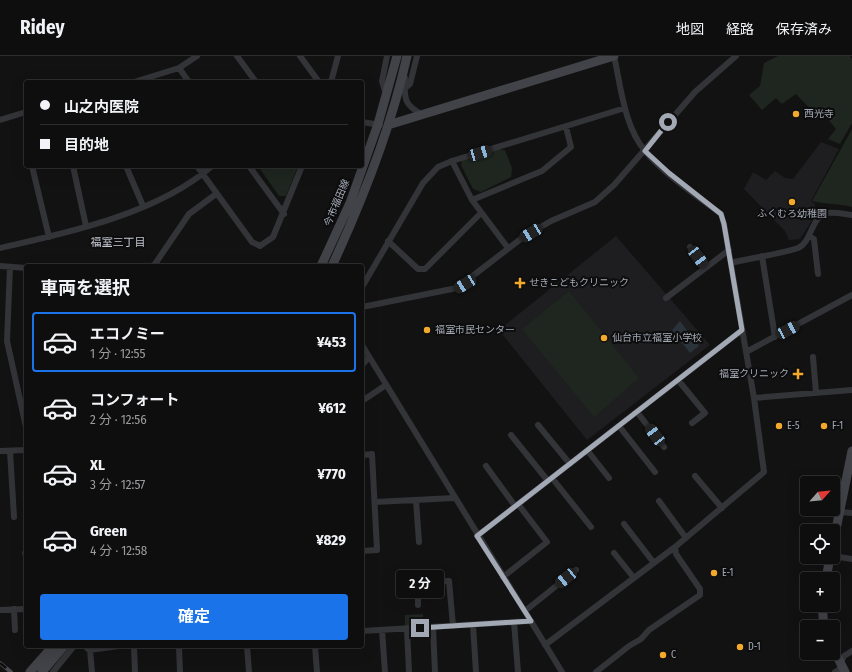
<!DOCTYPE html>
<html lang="ja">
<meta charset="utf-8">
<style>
:root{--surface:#0e0e0e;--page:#1c1c1c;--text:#f1f3f6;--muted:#9b9c9e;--line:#2e2e2e;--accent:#1a73e8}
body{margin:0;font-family:"Fira Sans Condensed","Noto Sans JP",sans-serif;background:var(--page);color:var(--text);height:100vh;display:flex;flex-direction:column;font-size:15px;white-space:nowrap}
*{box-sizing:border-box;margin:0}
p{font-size:13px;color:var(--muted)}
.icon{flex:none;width:22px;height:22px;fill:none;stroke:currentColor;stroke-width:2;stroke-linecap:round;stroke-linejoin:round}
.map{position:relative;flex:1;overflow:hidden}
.drawer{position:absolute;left:24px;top:208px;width:340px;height:384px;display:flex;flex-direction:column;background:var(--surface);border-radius:4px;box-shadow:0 4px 16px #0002,0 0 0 1px var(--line)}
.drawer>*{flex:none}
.guide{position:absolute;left:24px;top:24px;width:340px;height:88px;border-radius:4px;box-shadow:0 4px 16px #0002,0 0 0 1px var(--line);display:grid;align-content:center;height:88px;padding:0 16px;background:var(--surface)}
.needle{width:26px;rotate:63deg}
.tools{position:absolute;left:800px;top:420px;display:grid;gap:8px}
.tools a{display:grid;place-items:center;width:40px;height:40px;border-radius:4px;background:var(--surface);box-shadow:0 4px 16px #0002,0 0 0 1px var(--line);font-size:20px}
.end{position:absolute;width:18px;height:18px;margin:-9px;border:5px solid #a3a9b4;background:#111;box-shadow:0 0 0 2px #111}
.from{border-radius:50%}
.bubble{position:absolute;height:28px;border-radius:4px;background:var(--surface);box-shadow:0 4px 16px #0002,0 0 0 1px var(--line);font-size:13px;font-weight:700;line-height:28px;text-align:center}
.car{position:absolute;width:12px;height:24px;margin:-12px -6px;border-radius:5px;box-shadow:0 0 3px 1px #0007;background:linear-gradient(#222 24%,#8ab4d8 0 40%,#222 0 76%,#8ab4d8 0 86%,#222 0)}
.guide b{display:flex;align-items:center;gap:14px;height:38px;font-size:15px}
.guide b+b{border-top:1px solid var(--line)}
.guide i{width:10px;height:10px;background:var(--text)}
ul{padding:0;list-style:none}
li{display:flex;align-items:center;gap:12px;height:60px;margin:0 8px 6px;padding:0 8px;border:2px solid transparent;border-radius:4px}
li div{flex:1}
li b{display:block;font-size:15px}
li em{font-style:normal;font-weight:700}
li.current{border-color:var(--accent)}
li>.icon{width:36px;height:36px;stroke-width:1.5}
h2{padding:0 16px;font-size:18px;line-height:48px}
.action{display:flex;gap:8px;margin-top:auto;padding:8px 16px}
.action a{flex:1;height:46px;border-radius:4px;background:var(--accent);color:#fff;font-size:16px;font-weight:700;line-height:46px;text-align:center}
header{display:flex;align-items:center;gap:24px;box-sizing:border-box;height:56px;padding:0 20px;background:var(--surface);border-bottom:1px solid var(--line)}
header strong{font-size:19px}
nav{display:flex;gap:22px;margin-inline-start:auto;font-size:14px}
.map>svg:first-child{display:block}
</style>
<header>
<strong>Ridey</strong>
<nav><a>地図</a><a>経路</a><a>保存済み</a></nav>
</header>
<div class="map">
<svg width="852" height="616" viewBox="0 0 852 616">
<rect width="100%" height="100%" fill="#121213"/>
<path fill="#1e1e20" d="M 821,86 L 839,93 L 811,145 L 815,148 L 814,161 L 800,183 L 789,184 L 785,175 L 744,133 L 753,116 L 766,124 L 775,115 L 785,122 L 793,123 Z
M 616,180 L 710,289 L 587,384 L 499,274 Z"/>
<path fill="#1e261f" d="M 778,0 L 850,0 L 852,3 L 852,67 L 840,88 L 828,83 L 836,73 L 824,58 L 819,62 L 796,38 L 782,48 L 776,42 L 762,54 L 749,39 L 760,30 L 764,7 Z
M 852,73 L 852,151 C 839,147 826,149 812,145 Z
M 499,93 L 505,94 L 512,112 L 511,121 L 481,136 L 473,133 L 461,109 L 462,104 Z
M 258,110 L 298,110 L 286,140 L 279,140 Z
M 569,235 L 639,322 L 594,361 L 522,273 Z
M 423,558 L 423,570 L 405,570 L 405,559 Z"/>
<path fill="#2a3339" d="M 680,265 L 699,290 L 690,297 L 672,274 Z"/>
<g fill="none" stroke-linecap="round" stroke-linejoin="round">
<path stroke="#333438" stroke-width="6" d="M 237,0 L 256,26
M 300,0 L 319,26
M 179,12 L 189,26
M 405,22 C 404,43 404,49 423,59
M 134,26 L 179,12 L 197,0
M 331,26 L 338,0
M 404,33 L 410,28 L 417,0
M 386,39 L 382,25 L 387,0
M 0,64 L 26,56
M 362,66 L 380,69
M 452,105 L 472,144 L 508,192
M 32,110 L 49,181
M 73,110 L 86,170
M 126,110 L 143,150
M 197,110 L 252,186 L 260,190 L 273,181 L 302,110
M 249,110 L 284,158
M 472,144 L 542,115 L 571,91 L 566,71
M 809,180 L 814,183 L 818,218
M 388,185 L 418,213 L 425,213 L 481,157
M 690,191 L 706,211
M 0,192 C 68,177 159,157 212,110
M 762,200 L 775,281
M 731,207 C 751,202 780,198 798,192 C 812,186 811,160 827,157 C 835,156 844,158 852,159
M 0,210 L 26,212
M 152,210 L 155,208 L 189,158 L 216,138
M 10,211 L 7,285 L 26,371
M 362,231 L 423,127 L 438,111 L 452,105 L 625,52
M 666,242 L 729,194
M 362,251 L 457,232 L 522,182 L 551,165 L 595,146 L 614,129 L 695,36 L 736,0
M 362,289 L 562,616
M 746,296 L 852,239
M 813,301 L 816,337
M 362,309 L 369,301
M 678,324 L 705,357 L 692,367
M 754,342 L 852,334
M 362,345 L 386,329
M 637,356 L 664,391
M 538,369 L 570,408
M 619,370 L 655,416
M 511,379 L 548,425
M 587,394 L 609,422
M 0,395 L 26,394
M 10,395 L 14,461
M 362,399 L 372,398 L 377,494 L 362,495
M 486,410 L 515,450
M 695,420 L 722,452
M 552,422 L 591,471
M 416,444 L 419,486
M 659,445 L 686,482
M 375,446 L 454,442
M 841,456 L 852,457
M 624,468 L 654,507
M 477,480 L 742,274
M 25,497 L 26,497
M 614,497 L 634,522
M 833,500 L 852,503
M 503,521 L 547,486 L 518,448
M 418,549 L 418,527 L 449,525 L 453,570
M 14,553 L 15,574
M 0,554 L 26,553
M 525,555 L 576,514
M 514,566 L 518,616
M 473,569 L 476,616
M 433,571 L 435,616
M 407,573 L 409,616
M 382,574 L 385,616
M 362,575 L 531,565
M 545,589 L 675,491
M 85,590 L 89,594 L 119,590
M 134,590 L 135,616
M 179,590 L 180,616
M 247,590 L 249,616
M 315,590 L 317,616
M 90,594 L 92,616
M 841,606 L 844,600 L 852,595
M 53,616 L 74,590
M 596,616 L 629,590 L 641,583 L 649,574 L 700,539 L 700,533 L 676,498 L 675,491 L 764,416 L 754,342 L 724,168 L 721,158 C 696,139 666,120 645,95 C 624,70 621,31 614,0
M 835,616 L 843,611"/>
<path stroke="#414348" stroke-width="9" d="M 388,69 L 614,0
M 321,210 L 350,147 L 378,68 L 397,0
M 332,210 C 363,143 391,73 407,0
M 833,488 L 852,395
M 826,523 L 830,501
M 822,549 L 824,571
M 833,592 L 845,616
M 30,616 L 53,590
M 42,616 L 64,590"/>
<defs>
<path id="rail" d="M 0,607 L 11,616"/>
</defs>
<use href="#rail" stroke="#4a4c51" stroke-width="4"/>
<use href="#rail" stroke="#0d0d0e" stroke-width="2.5" stroke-dasharray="8" stroke-linecap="butt"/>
</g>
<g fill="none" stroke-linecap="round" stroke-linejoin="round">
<path stroke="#a3a9b4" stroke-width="5" d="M 420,572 L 531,565 L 477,480 L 742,274 L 724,168 L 721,158 L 669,117 L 645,95 L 668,66"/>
</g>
<g fill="#f3aa2a" stroke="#0d0d0e" stroke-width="1.5">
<circle cx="796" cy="58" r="4"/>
<circle cx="792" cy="146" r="4"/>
<path d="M518 221h4v4h4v4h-4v4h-4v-4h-4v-4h4z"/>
<circle cx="427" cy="274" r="4"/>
<circle cx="604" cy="282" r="4"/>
<path d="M796 312h4v4h4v4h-4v4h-4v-4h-4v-4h4z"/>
<circle cx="779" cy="370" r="4"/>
<circle cx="824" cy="370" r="4"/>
<circle cx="714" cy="517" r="4"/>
<circle cx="740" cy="591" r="4"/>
<circle cx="663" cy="599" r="4"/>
</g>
<g text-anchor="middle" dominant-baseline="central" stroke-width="4" stroke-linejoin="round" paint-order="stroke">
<g font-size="10" fill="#a3a9b4" stroke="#0d0d0e" text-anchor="start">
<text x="804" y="58">西光寺</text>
<text x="792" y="158" text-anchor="middle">ふくむろ幼稚園</text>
<text x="529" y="227">せきこどもクリニック</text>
<text x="435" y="274">福室市民センター</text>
<text x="612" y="282">仙台市立福室小学校</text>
<text x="789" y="318" text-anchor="end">福室クリニック</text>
<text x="787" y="370">E-5</text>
<text x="832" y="370">F-1</text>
<text x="722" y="517">E-1</text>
<text x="748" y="591">D-1</text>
<text x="671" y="599">C</text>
</g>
<g font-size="10" fill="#a3a9b4" stroke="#0d0d0e">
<text transform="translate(337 147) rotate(-67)">今市福田線</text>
</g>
<g font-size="11" fill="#c4c7d0" stroke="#0d0d0e">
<text x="118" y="186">福室三丁目</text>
</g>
</g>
</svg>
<div class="tools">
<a><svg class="needle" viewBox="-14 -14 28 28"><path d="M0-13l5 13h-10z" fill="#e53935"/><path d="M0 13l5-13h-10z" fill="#9b9c9e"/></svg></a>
<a><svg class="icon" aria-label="locate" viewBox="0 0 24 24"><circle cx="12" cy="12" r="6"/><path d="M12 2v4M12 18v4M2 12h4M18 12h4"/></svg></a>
<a>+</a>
<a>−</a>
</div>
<i class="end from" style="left:668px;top:66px"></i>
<i class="end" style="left:420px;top:572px"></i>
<div class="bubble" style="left:396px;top:514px;width:48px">2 分</div>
<i class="car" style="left:480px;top:97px;rotate:74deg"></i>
<i class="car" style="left:531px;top:177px;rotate:239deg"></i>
<i class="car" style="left:698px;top:201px;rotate:143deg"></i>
<i class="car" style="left:465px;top:228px;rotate:238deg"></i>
<i class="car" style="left:788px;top:274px;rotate:62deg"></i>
<i class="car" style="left:655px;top:379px;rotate:323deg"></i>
<i class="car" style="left:566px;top:522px;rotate:231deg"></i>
<div class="guide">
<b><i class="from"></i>山之内医院</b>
<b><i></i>目的地</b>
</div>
<section class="drawer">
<h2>車両を選択</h2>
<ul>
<li class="current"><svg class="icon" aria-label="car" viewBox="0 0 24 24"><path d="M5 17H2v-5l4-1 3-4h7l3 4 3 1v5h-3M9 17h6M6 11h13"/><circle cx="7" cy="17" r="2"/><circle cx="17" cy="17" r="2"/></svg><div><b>エコノミー</b><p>1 分 · 12:55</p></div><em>¥453</em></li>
<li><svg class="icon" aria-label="car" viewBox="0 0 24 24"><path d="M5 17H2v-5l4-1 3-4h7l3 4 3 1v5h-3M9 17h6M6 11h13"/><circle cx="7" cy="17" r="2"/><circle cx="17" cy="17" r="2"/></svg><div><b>コンフォート</b><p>2 分 · 12:56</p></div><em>¥612</em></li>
<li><svg class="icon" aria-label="car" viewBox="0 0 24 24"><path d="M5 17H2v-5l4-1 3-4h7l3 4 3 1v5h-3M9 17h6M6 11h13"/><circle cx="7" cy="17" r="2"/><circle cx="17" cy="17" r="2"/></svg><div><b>XL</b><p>3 分 · 12:57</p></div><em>¥770</em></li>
<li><svg class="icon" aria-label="car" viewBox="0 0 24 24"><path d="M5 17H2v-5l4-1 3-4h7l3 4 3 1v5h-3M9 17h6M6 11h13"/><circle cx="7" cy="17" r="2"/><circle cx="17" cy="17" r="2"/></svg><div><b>Green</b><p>4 分 · 12:58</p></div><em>¥829</em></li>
</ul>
<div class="action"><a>確定</a></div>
</section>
</div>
